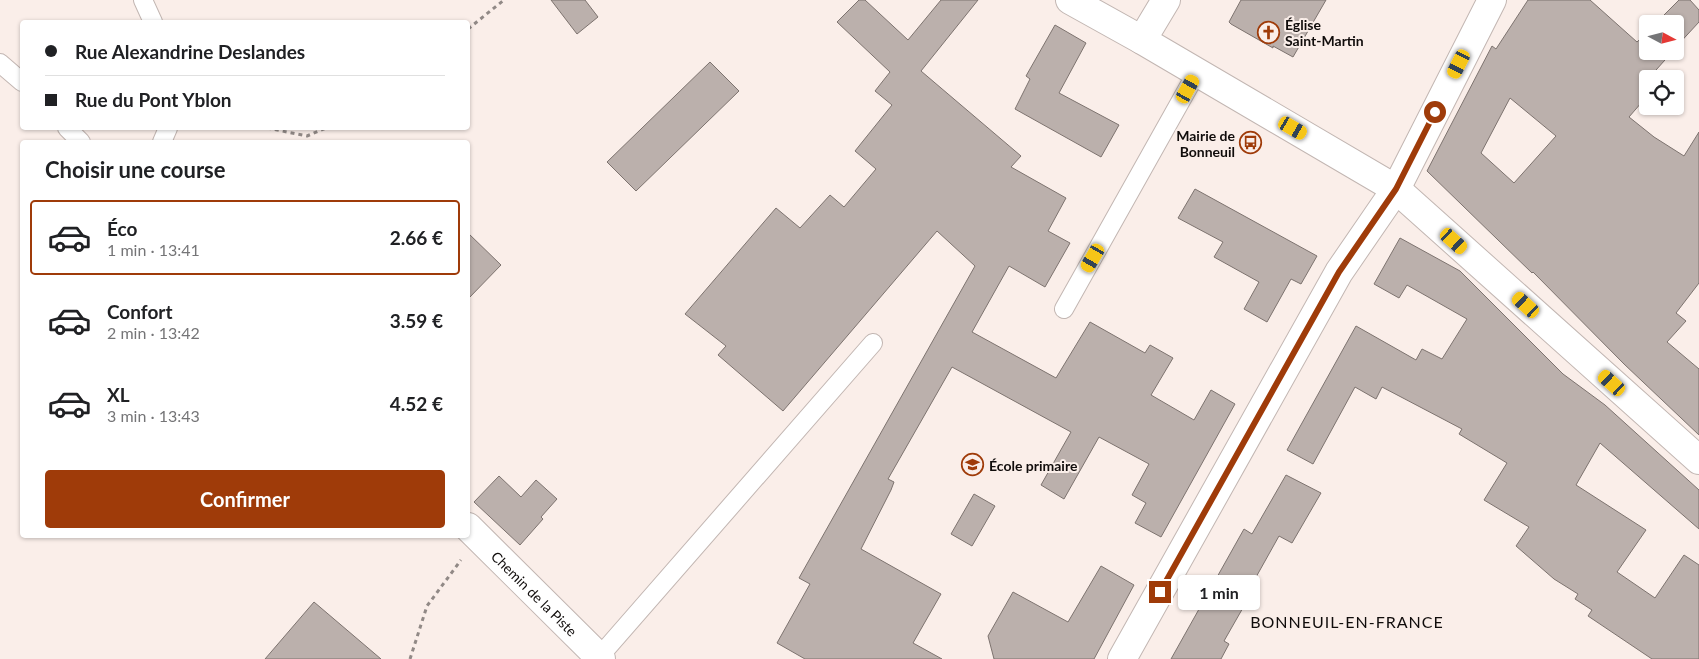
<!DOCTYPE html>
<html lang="fr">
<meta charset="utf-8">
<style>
:root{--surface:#fff;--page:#f2f2f2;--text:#202124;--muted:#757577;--line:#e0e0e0;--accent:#9f3b09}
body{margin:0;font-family:Lato,sans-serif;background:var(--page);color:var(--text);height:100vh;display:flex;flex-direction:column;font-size:19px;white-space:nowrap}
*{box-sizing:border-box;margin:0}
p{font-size:16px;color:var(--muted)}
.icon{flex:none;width:28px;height:28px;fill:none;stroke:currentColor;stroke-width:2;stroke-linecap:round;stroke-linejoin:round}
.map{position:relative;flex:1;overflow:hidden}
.drawer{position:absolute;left:20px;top:140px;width:450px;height:398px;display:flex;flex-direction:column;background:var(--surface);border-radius:5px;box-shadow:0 1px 4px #0004}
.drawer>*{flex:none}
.top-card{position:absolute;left:20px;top:20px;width:450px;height:110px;border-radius:5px;box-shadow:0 1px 4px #0004;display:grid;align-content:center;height:110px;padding:0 25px;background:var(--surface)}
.needle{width:32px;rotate:97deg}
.buttons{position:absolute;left:1639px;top:15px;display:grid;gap:10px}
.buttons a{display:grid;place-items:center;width:45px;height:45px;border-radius:5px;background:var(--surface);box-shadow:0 1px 4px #0004;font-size:25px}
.end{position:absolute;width:22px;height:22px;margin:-11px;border:6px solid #9f3b09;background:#fff;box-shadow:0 0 0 2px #fff}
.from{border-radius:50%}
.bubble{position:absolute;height:35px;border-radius:5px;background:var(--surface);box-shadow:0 1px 4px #0004;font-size:16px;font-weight:700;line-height:35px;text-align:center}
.car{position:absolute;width:15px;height:30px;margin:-15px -8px;border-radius:6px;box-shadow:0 0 4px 1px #0007;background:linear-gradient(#f5c518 24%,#345 0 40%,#f5c518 0 76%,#345 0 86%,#f5c518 0)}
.top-card b{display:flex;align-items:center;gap:18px;height:48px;font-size:19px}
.top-card b+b{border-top:1px solid var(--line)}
.top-card i{width:12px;height:12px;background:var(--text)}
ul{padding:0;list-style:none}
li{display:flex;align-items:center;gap:15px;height:75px;margin:0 10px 8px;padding:0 15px;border:2px solid transparent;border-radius:5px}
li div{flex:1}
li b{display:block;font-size:19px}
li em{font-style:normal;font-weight:700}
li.on{border-color:var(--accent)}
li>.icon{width:45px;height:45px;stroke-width:1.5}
h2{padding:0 25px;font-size:22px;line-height:60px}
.action{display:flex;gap:10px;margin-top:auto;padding:10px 25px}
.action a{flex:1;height:58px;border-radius:5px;background:var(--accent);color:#fff;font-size:20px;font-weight:700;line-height:58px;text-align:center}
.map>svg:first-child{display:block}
</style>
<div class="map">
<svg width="1699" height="659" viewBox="0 0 1699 659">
<rect width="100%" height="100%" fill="#faeee9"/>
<path fill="#bbb0ac" stroke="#7d736f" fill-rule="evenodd" d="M 551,0 L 585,0 L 598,17 L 577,34 Z
M 859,0 L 865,0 L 908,40 L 941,0 L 978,0 L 921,71 L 1021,156 L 1011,167 L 1066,198 L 1048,231 L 1070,243 L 1045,287 L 1009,266 L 972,332 L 1056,378 L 1090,322 L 1145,353 L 1150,345 L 1173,358 L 1151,395 L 1194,420 L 1211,390 L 1235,404 L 1161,537 L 1135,523 L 1146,503 L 1132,495 L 1149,464 L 1099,437 L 1064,499 L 1041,485 L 1071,432 L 952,367 L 888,479 L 894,482 L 891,490 L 861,549 L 941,594 L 913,643 L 942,659 L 805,659 L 777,643 L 810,584 L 799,578 L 975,266 L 937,231 L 783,411 L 718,355 L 726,346 L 685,314 L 776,208 L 800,228 L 830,195 L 844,207 L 876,169 L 855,151 L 892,105 L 875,91 L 890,72 L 837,22 Z
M 1241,0 L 1326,0 L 1293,57 L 1273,46 L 1273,48 L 1231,24 L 1229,22 Z
M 1528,0 L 1590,0 L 1637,42 L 1648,32 L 1648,51 L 1673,51 L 1648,79 L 1648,95 L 1629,117 L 1654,137 L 1684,156 L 1699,132 L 1699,283 L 1676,313 L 1686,321 L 1667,342 L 1699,369 L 1699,435 L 1624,364 L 1533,272 L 1532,273 L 1427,171 L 1492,46 L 1496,49 ZM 1510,98 L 1556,136 L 1514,183 L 1481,153 Z
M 1679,0 L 1690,0 L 1699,10 L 1699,22 L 1675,48 L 1675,24 L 1655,24 Z
M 1055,25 L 1086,43 L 1059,93 L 1119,125 L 1101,157 L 1015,109 L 1030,79 L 1026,76 Z
M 710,62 L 739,91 L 636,191 L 607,162 Z
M 1195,189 L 1317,256 L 1301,284 L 1291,279 L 1267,322 L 1244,309 L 1259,282 L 1214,257 L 1223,242 L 1178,218 Z
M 468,233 L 501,265 L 468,299 Z
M 1400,238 L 1460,271 L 1563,374 L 1605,405 L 1699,490 L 1699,529 L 1600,443 L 1576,485 L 1646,530 L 1617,572 L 1655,598 L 1684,555 L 1699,565 L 1699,659 L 1652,659 L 1588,616 L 1592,610 L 1575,599 L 1578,594 L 1554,579 L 1516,546 L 1529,527 L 1484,500 L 1507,463 L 1459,434 L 1462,429 L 1382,387 L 1376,399 L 1355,387 L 1313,464 L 1287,450 L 1356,326 L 1416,360 L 1422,349 L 1442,359 L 1467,319 L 1407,285 L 1399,298 L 1374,284 Z
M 1286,475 L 1321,493 L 1292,543 L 1279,536 L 1241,604 L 1244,606 L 1224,641 L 1229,644 L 1221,659 L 1171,659 L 1244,529 L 1252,534 Z
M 499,476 L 521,497 L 536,480 L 557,499 L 541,517 L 543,519 L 520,545 L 474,502 Z
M 974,494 L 995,506 L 972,546 L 951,534 Z
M 1101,566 L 1134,585 L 1094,659 L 994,659 L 988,636 L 1013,592 L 1068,622 Z
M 314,602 L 381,659 L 265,659 Z"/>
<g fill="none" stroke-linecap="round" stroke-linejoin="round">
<defs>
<path id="lane" d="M 143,0 L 153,22
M 0,63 L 22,82
M 67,128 L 81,142
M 162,142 L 168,128
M 1064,309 L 1197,72
M 599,657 L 873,343"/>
<g id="street">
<path d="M 1070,0 L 1142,40"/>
<path id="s1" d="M 468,527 L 601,659"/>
<path d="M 1122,659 L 1339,272 L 1396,189 L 1492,0"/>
</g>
<path id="secondary" d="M 1166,0 L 1142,40 L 1396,189 L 1699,460"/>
</defs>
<use href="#lane" stroke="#c2b6b2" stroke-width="20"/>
<use href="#street" stroke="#c2b6b2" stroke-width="30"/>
<use href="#secondary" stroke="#c2b6b2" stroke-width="30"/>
<path stroke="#918986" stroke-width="3" stroke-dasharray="4 4" stroke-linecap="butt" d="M 468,29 L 504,0
M 267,128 L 307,136 L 326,128
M 410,659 L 427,606 L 461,560"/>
<use href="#lane" stroke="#fff" stroke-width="18"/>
<use href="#street" stroke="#fff" stroke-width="28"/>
<use href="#secondary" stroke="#fff" stroke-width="28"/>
</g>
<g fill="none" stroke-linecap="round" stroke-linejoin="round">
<path stroke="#9f3b09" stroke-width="6" d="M 1160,592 L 1339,272 L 1396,189 L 1435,112"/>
</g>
<defs>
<symbol id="church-ring" viewBox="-11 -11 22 22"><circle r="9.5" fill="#faeee9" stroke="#9f3b09" stroke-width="1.5"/><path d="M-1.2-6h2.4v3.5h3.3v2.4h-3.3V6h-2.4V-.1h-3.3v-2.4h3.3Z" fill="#9f3b09"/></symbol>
<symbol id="bus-ring" viewBox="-11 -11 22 22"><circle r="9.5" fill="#faeee9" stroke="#9f3b09" stroke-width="1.5"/><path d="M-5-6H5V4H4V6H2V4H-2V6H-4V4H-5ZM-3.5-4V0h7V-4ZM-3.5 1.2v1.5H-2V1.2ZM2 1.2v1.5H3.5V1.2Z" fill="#9f3b09"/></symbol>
<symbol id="school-ring" viewBox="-11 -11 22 22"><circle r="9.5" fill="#faeee9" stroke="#9f3b09" stroke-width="1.5"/><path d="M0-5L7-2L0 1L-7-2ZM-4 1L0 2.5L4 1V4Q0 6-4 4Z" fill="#9f3b09"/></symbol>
</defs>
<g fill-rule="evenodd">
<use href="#church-ring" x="1256" y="20" width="25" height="25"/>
<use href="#bus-ring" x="1238" y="130" width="25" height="25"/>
<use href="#school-ring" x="960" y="452" width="25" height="25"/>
</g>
<g text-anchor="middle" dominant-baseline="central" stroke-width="4" stroke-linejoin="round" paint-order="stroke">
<g font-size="14" font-weight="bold" fill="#100c0b" stroke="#faeee9" text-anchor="start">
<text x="1285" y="24">Église<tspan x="1285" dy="16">Saint-Martin</tspan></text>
<text x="1235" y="135" text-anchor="end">Mairie de<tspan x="1235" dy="16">Bonneuil</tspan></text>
<text x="989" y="465">École primaire</text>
</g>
<g font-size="14" fill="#100c0b" stroke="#faeee9">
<text stroke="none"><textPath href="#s1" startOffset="94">Chemin de la Piste</textPath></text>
</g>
<g font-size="16" letter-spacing="1" fill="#100c0b" stroke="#faeee9">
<text x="1347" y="621">BONNEUIL-EN-FRANCE</text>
</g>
</g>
</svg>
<div class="buttons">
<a><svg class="needle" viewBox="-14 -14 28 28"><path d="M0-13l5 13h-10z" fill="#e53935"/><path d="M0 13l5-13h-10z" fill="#757577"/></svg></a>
<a><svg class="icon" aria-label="locate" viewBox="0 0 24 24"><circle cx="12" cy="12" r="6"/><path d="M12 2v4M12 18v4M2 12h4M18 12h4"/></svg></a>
</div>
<i class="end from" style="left:1435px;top:112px"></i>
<i class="end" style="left:1160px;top:592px"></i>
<div class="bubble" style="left:1178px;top:575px;width:82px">1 min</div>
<i class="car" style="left:1459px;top:64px;rotate:207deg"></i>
<i class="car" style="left:1188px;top:89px;rotate:29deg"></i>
<i class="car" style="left:1293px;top:128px;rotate:120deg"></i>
<i class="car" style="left:1454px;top:241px;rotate:132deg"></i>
<i class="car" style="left:1093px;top:258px;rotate:210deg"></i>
<i class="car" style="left:1526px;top:305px;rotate:312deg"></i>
<i class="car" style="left:1612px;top:383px;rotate:312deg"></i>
<div class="top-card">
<b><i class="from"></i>Rue Alexandrine Deslandes</b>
<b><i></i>Rue du Pont Yblon</b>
</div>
<section class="drawer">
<h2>Choisir une course</h2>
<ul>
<li class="on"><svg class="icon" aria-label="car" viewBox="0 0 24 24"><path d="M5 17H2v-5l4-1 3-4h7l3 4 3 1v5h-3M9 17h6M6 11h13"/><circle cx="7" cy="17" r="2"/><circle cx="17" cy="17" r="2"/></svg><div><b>Éco</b><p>1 min · 13:41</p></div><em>2.66 €</em></li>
<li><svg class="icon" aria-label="car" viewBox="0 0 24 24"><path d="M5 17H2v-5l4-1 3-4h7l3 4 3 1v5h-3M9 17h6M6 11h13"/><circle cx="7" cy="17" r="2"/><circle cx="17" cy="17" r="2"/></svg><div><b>Confort</b><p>2 min · 13:42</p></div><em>3.59 €</em></li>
<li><svg class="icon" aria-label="car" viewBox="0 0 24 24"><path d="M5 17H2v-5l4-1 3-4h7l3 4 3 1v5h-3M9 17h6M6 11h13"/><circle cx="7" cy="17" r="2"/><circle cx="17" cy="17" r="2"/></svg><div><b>XL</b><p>3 min · 13:43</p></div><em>4.52 €</em></li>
</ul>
<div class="action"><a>Confirmer</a></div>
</section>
</div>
